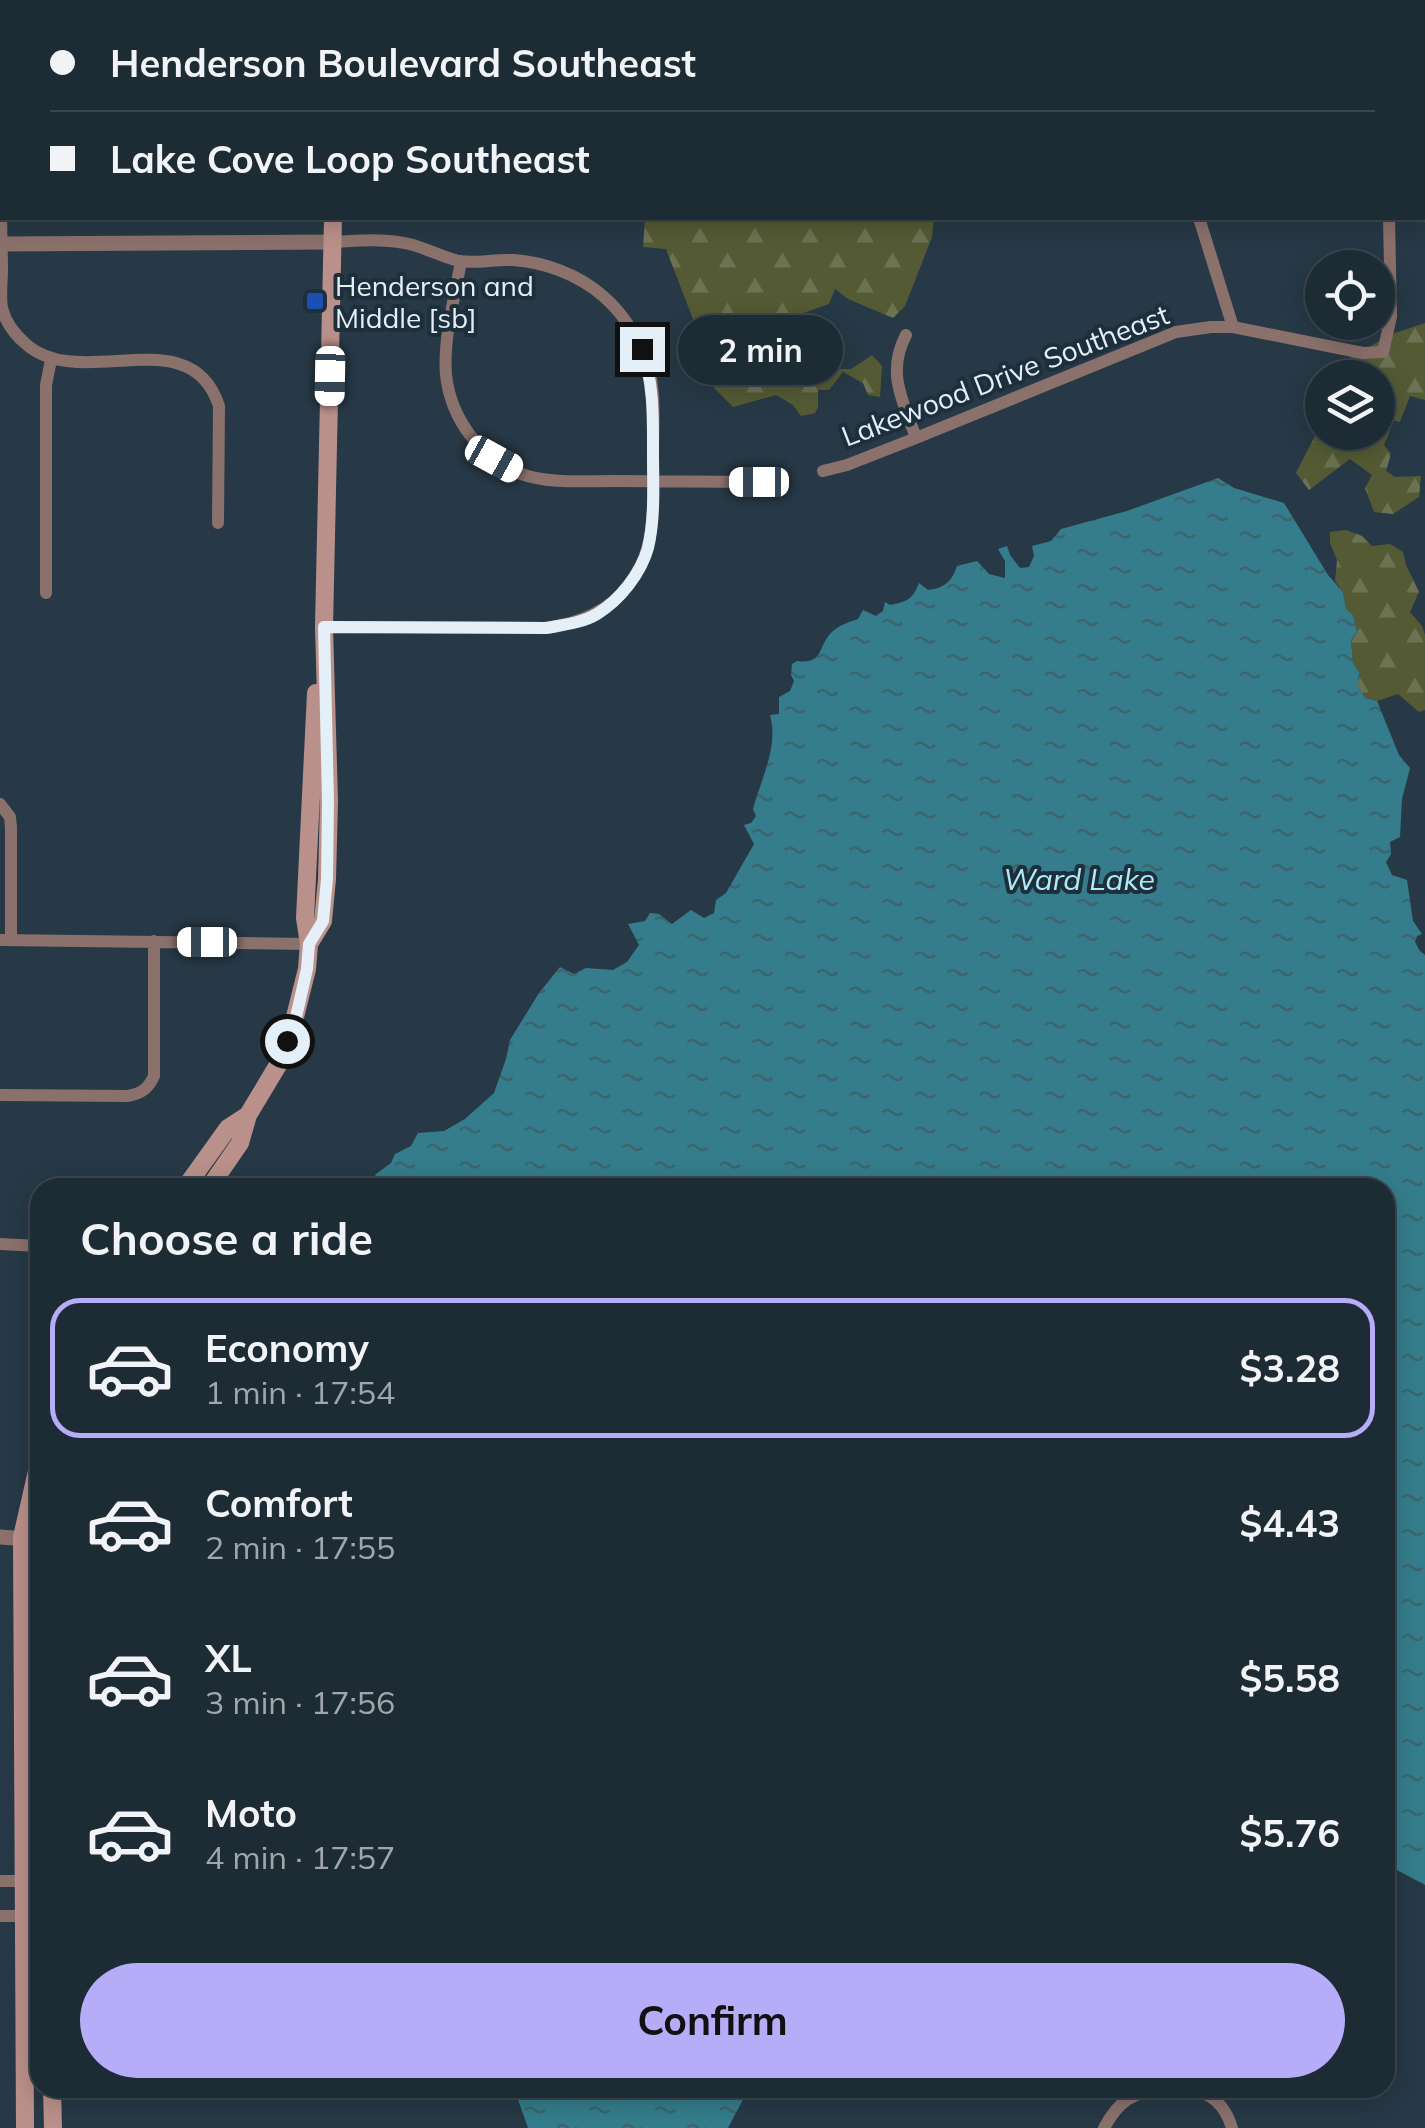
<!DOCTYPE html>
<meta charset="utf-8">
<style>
:root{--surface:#1d2b34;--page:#2a3740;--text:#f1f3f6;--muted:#a0a7ac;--line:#3b474f;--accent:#b6acf8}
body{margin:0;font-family:Mulish,sans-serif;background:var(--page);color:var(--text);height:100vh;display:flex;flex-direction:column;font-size:38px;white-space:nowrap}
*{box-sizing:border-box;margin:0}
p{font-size:32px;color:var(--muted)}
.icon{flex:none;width:55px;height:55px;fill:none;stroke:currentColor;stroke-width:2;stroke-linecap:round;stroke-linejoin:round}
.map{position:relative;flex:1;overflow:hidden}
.details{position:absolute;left:30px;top:1178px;width:1365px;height:920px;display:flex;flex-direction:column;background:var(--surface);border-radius:30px;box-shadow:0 5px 25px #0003,0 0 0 2px var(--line)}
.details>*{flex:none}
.hud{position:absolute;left:0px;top:0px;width:1425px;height:220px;box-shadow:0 5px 25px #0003,0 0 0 2px var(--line);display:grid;align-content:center;height:220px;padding:0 50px;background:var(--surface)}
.fabs{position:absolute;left:1305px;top:250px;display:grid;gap:20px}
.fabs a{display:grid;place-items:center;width:90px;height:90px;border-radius:50%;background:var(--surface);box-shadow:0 5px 25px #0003,0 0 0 2px var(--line);font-size:50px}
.end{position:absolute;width:45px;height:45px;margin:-22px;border:12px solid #e4eff8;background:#111;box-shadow:0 0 0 5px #111}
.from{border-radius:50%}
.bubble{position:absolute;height:70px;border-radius:35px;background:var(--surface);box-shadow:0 5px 25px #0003,0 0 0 2px var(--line);font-size:32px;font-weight:700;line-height:70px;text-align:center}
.car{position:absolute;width:30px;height:60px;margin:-30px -15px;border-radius:12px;box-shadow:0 0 8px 2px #0007;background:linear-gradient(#fff 24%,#345 0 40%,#fff 0 76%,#345 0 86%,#fff 0)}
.hud b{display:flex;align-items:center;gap:35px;height:95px;font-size:38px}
.hud b+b{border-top:2px solid var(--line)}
.hud i{width:25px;height:25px;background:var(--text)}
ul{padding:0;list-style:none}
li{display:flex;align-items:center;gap:30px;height:140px;margin:0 20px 15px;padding:0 30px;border:5px solid transparent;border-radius:30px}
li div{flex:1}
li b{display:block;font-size:38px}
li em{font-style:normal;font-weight:700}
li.active{border-color:var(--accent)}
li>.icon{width:90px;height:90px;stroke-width:1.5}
h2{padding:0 50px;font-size:45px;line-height:120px}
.primary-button{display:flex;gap:20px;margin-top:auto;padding:20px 50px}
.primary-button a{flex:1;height:115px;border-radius:60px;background:var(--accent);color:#111;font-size:40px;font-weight:700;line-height:115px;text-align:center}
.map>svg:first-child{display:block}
</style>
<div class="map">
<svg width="1425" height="2128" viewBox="0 0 1425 2128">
<defs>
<pattern id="forest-firs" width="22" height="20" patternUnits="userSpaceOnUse" patternTransform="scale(2.5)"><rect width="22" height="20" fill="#545b34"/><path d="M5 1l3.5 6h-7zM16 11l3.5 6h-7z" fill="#6c7352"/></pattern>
<pattern id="water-ripples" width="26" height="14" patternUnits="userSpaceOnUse" patternTransform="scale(2.5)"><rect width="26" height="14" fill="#357d8c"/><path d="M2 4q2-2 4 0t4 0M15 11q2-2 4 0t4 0" fill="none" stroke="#3c656e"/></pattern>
</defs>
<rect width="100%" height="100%" fill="#273946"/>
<path fill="url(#forest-firs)" d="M 645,218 L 934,218 L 932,237 L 905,306 L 893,318 L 848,299 L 835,289 L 829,304 L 775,323 L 781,348 L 818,369 L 851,369 L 872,355 L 882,366 L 880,397 L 868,395 L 863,383 L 843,372 L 829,390 L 818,390 L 818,407 L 815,413 L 801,416 L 793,405 L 776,395 L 733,407 L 708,382 L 713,371 L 666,249 L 643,247 Z
M 1425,323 L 1425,400 L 1410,396 L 1400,422 L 1382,418 L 1390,431 L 1384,445 L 1391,454 L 1386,471 L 1395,477 L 1421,476 L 1419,497 L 1393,514 L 1374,512 L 1365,488 L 1372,475 L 1350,459 L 1309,490 L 1296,473 L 1322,422 L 1322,432 L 1378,432 L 1378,378 L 1339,377 L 1346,360 L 1392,334 Z
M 1346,530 L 1362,536 L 1372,546 L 1390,544 L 1403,552 L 1406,565 L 1419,592 L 1410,612 L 1422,626 L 1425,635 L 1425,710 L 1419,712 L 1398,694 L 1377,701 L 1365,698 L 1358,686 L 1359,672 L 1353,663 L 1351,640 L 1357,632 L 1353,615 L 1346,610 L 1343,592 L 1335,581 L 1337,560 L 1330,543 L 1330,532 Z"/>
<path fill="url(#water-ripples)" d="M 1218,478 L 1234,488 L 1284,503 L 1328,575 L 1343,592 L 1346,609 L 1353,615 L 1357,632 L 1351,640 L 1353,663 L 1359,672 L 1358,686 L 1365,698 L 1377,701 L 1399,755 L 1410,768 L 1402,799 L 1400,837 L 1390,842 L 1391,854 L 1386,862 L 1392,875 L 1407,880 L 1413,921 L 1422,934 L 1417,936 L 1415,942 L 1420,951 L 1425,955 L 1425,1885 L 1397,1870 L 1385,1867 L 1385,1188 L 370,1187 L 376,1174 L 391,1163 L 395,1154 L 411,1146 L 418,1133 L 444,1131 L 465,1119 L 494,1093 L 506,1059 L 510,1040 L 539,993 L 560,967 L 574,974 L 586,968 L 613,970 L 627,962 L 639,945 L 628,924 L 645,921 L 650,913 L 659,914 L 672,924 L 691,910 L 704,918 L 714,913 L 716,900 L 726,893 L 754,844 L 744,825 L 751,823 L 756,816 L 753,809 C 761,779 779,746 770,715 L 779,714 L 779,697 L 790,691 L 794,681 L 791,675 L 792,664 L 797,661 C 825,665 817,645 833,631 C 840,625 849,622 858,619 L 863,610 L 876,616 L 883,611 L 885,602 L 890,605 C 907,602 913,599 919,583 L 928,590 C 944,588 952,582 957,566 L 977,561 L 989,574 L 1005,578 L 1005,561 L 998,549 L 1007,546 L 1010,555 L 1020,568 L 1029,567 L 1034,556 L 1032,546 L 1051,541 L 1061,529 L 1127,511 Z
M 514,2088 L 749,2088 L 728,2128 L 528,2128 Z"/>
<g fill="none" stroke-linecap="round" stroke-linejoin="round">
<path stroke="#8b716c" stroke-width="12" d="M 976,0 L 1002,2
M 1321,0 L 1323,2
M 20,2 L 21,0
M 889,2 L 930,0
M 1059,2 L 1059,0
M 2,199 C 0,222 2,246 2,269 C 2,281 0,296 2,308 C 6,324 15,335 27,345 C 82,392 191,318 219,406 L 218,523
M 1199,218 L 1233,327
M 461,261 C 455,297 443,338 446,375 C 451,419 480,458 521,474 C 550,484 583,481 613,481 C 662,481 710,482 759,482
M 906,335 C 886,373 903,401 916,438
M 823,471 L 847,465 L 916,438 L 1176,332 L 1211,327 L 1233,327 L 1363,353 L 1383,352 L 1391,317 L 1389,218
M 46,593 L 46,385 L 51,360
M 324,627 L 546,628 C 580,623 609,612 630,583 C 637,573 644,561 647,549 C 656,518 653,482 653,450 C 653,423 656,393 648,366 C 640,340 624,314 603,296 C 579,275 545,262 513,260 C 495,259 476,264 459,261 C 442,257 426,248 409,244 C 384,238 358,241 333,242
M 0,804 L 10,817 L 11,827 L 11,940
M 0,940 L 309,944
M 0,1095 L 128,1096 C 142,1093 148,1089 154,1076 L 154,941
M 0,1244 L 40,1246
M 0,1881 L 40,1881
M 0,1916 L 40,1916
M 1188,2088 C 1212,2094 1225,2104 1232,2128
M 1104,2128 C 1119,2100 1132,2093 1164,2088"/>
<path stroke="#8b716c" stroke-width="15" d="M 0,244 L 333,242
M 0,1537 L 40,1540"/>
<path stroke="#ba918a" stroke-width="18" d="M 334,2 L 334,0
M 309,944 L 323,921 L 327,879 L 329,801 L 324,627 L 333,218
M 185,1188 L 228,1128 L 248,1115
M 209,1188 L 240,1143 L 248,1115 L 278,1065 L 295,1017 L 307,969 L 309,944 L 305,918 L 316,693
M 52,2088 L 53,2128
M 25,2128 L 22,1537 L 40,1458"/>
</g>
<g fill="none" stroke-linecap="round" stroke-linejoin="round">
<path stroke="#e4eff8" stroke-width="12" d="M 287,1041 L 296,1017 L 307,969 L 309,944 L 323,921 L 327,879 L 328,801 L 324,627 L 546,628 C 563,625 582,623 597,614 C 620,600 641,573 648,548 C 655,518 653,485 653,455 C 653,418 654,384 642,349"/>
</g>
<rect fill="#1a4fb4" stroke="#1e2f3c" stroke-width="4" x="305" y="291" width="20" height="20" rx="5"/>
<g text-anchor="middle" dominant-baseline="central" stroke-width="8" stroke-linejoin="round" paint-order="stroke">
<g font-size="28" fill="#e4eff8" stroke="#1e2f3c" text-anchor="start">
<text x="335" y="285">Henderson and<tspan x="335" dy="32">Middle [sb]</tspan></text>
</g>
<g font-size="28" fill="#e4eff8" stroke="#1e2f3c">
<text transform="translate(1005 375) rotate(-21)">Lakewood Drive Southeast</text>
</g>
<g font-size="30" font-style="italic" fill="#afeaf8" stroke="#1e2f3c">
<text x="1079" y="879">Ward Lake</text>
</g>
</g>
</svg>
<div class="fabs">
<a><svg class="icon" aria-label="locate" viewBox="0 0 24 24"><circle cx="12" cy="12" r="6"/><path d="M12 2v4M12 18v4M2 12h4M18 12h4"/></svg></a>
<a><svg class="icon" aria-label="layers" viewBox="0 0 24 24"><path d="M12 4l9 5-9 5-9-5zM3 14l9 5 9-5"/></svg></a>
</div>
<i class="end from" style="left:287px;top:1041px"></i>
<i class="end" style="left:642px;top:349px"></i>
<div class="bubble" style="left:678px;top:315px;width:165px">2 min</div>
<i class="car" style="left:330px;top:376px;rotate:181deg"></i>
<i class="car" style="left:494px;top:459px;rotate:119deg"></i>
<i class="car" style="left:759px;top:482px;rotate:270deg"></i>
<i class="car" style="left:207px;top:942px;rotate:270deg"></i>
<div class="hud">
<b><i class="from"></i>Henderson Boulevard Southeast</b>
<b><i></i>Lake Cove Loop Southeast</b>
</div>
<section class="details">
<h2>Choose a ride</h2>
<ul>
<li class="active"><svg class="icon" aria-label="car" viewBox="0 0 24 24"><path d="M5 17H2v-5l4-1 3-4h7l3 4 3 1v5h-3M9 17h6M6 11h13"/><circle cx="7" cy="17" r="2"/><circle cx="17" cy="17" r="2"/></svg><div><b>Economy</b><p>1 min · 17:54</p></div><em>$3.28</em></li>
<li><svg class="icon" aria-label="car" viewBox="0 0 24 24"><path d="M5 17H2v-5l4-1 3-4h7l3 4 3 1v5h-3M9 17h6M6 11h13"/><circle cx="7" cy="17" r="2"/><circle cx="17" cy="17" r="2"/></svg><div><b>Comfort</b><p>2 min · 17:55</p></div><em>$4.43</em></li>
<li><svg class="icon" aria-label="car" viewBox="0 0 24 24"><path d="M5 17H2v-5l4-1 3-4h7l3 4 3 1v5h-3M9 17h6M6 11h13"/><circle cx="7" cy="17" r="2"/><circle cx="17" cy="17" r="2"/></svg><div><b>XL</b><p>3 min · 17:56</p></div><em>$5.58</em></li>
<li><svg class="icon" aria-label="car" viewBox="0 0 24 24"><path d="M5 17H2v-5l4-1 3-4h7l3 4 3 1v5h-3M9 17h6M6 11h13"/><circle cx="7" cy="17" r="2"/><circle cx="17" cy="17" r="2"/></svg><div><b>Moto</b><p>4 min · 17:57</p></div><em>$5.76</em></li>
</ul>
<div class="primary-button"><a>Confirm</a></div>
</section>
</div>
